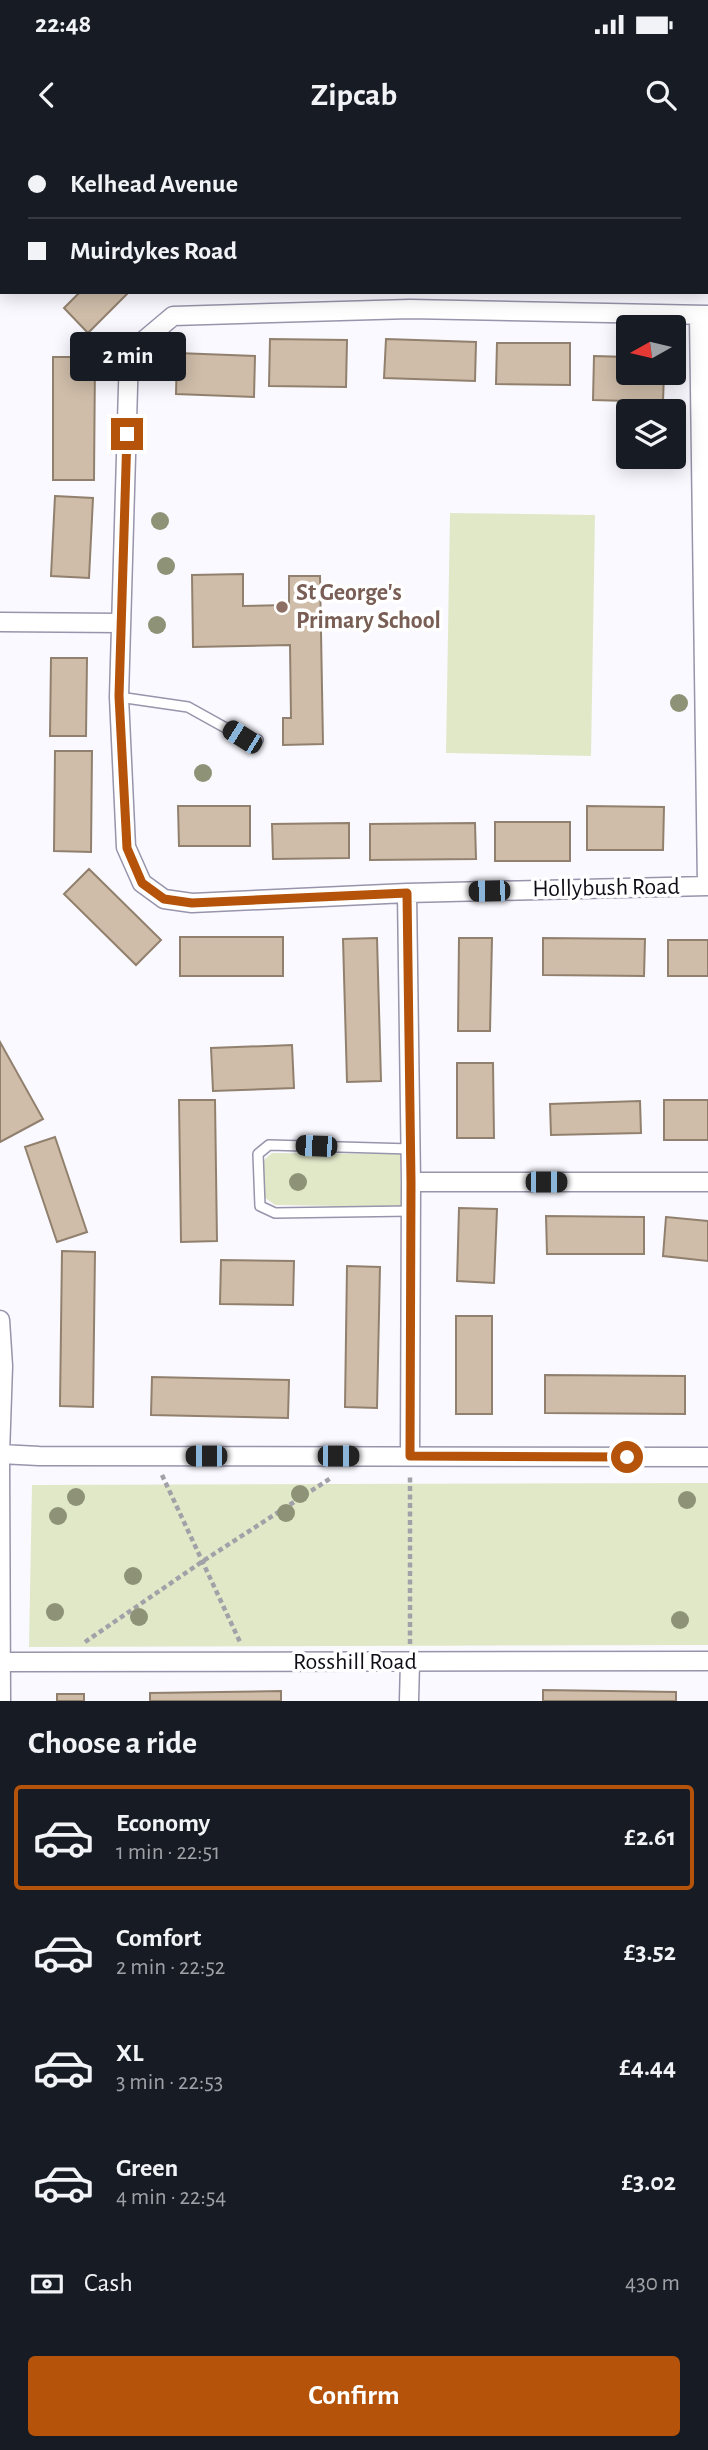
<!DOCTYPE html>
<meta charset="utf-8">
<style>
:root{--surface:#171b24;--page:#242831;--text:#f1f3f6;--muted:#9ea1a6;--line:#363941;--accent:#b45309}
body{margin:0;font-family:"Alegreya Sans",sans-serif;background:var(--page);color:var(--text);height:100vh;display:flex;flex-direction:column;font-size:26px;white-space:nowrap}
*{box-sizing:border-box;margin:0}
p{font-size:23px;color:var(--muted)}
.icon{flex:none;width:38px;height:38px;fill:none;stroke:currentColor;stroke-width:2;stroke-linecap:round;stroke-linejoin:round}
.map{position:relative;height:1561px;overflow:hidden}
.details{display:flex;flex-direction:column;background:var(--surface);flex:1}
.details>*{flex:none}
.top-card{position:absolute;left:0px;top:0px;width:709px;height:154px;box-shadow:0 4px 18px #0003;display:grid;align-content:center;height:154px;padding:0 28px;background:var(--surface)}
.needle{width:46px;rotate:262deg}
.tools{position:absolute;left:616px;top:175px;display:grid;gap:14px}
.tools a{display:grid;place-items:center;width:70px;height:70px;border-radius:7px;background:var(--surface);box-shadow:0 4px 18px #0003;font-size:35px}
.end{position:absolute;width:32px;height:32px;margin:-16px;border:9px solid #b45309;background:#fff;box-shadow:0 0 0 4px #fff}
.from{border-radius:50%}
.bubble{position:absolute;height:49px;border-radius:7px;background:var(--surface);box-shadow:0 4px 18px #0003;font-size:23px;font-weight:700;line-height:49px;text-align:center}
.car{position:absolute;width:21px;height:42px;margin:-21px -10px;border-radius:9px;box-shadow:0 0 5px 2px #0007;background:linear-gradient(#222 24%,#8ab4d8 0 40%,#222 0 76%,#8ab4d8 0 86%,#222 0)}
.top-card b{display:flex;align-items:center;gap:24px;height:66px;font-size:26px}
.top-card b+b{border-top:2px solid var(--line)}
.top-card i{width:18px;height:18px;background:var(--text)}
ul{padding:0;list-style:none}
li{display:flex;align-items:center;gap:21px;height:105px;margin:0 14px 10px;padding:0 14px;border:4px solid transparent;border-radius:7px}
li div{flex:1}
li b{display:block;font-size:26px}
li em{font-style:normal;font-weight:700}
li.on{border-color:var(--accent)}
li>.icon{width:63px;height:63px;stroke-width:1.5}
h2{padding:0 28px;font-size:32px;line-height:84px}
.pay{display:flex;align-items:center;gap:18px;height:77px;padding:0 28px;font-size:26px}
.pay p{margin-inline-start:auto}
.cta{display:flex;gap:14px;margin-top:auto;padding:14px 28px}
.cta a{flex:1;height:80px;border-radius:7px;background:var(--accent);color:#fff;font-size:28px;font-weight:700;line-height:80px;text-align:center}
.status{display:flex;justify-content:space-between;align-items:center;height:49px;padding:0 35px;background:var(--surface);direction:ltr}
.status svg{height:19px;fill:currentColor}
header{display:flex;justify-content:space-between;align-items:center;height:91px;padding:0 28px;background:var(--surface);font-size:32px;font-weight:700}
.map>svg:first-child{display:block}
</style>
<div class="status"><b>22:48</b><svg viewBox="0 0 49 12"><path d="M0 12V9h3v3zM5 12V6h3v6zM10 12V3h3v9zM15 12V0h3v12zM26 1h20v11H26zM47 4h2v5h-2z"/></svg></div>
<header><svg class="icon" aria-label="back" viewBox="0 0 24 24"><path d="M15 5l-7 7 7 7"/></svg>Zipcab<svg class="icon" aria-label="search" viewBox="0 0 24 24"><circle cx="10" cy="10" r="6"/><path d="M15 15l6 6"/></svg></header>
<div class="map">
<svg width="708" height="1561" viewBox="0 0 708 1561">
<rect width="100%" height="100%" fill="#faf9ff"/>
<path fill="#e1e8c8" d="M 450,373 L 595,375 L 591,616 L 446,613 Z
M 272,1013 L 400,1014 L 401,1067 L 275,1065 L 264,1057 L 263,1021 Z
M 708,1343 L 708,1505 L 29,1507 L 32,1345 Z"/>
<path fill="#cfbda9" stroke="#91806d" stroke-width="2" d="M 331,0 L 376,0 L 376,2 L 331,2 Z
M 80,152 L 129,152 L 88,193 L 64,168 Z
M 270,199 L 347,200 L 346,247 L 269,246 Z
M 386,199 L 476,202 L 475,241 L 384,238 Z
M 497,203 L 570,203 L 570,245 L 496,244 Z
M 177,213 L 255,216 L 254,257 L 176,254 Z
M 594,216 L 628,217 L 628,233 L 664,233 L 663,262 L 593,260 Z
M 53,217 L 95,217 L 94,340 L 53,340 Z
M 55,356 L 93,358 L 89,438 L 51,436 Z
M 243,434 L 243,466 L 289,465 L 289,436 L 320,436 L 323,604 L 283,605 L 283,578 L 291,578 L 290,505 L 193,507 L 192,435 Z
M 51,518 L 87,518 L 86,596 L 50,596 Z
M 55,611 L 92,611 L 91,712 L 54,711 Z
M 178,666 L 250,666 L 250,706 L 179,706 Z
M 587,666 L 664,667 L 663,710 L 587,710 Z
M 495,682 L 570,682 L 570,721 L 495,721 Z
M 349,683 L 349,718 L 273,719 L 272,684 Z
M 475,683 L 476,719 L 370,720 L 370,684 Z
M 89,729 L 161,800 L 136,825 L 64,754 Z
M 180,797 L 283,797 L 283,836 L 180,836 Z
M 377,798 L 381,941 L 347,942 L 343,799 Z
M 459,798 L 492,798 L 490,891 L 458,891 Z
M 543,798 L 645,799 L 644,836 L 543,835 Z
M 668,800 L 708,800 L 708,836 L 668,836 Z
M 0,902 L 43,979 L 0,1002 Z
M 292,905 L 294,948 L 213,951 L 211,908 Z
M 457,923 L 493,923 L 494,998 L 457,998 Z
M 179,960 L 215,960 L 217,1101 L 181,1102 Z
M 664,960 L 708,960 L 708,1000 L 664,1000 Z
M 640,961 L 641,993 L 551,995 L 550,964 Z
M 55,997 L 87,1092 L 57,1102 L 25,1007 Z
M 459,1068 L 497,1069 L 494,1143 L 457,1141 Z
M 546,1076 L 644,1077 L 644,1114 L 547,1114 Z
M 666,1077 L 708,1081 L 708,1121 L 663,1116 Z
M 62,1111 L 95,1112 L 93,1267 L 60,1266 Z
M 221,1120 L 294,1121 L 293,1165 L 220,1164 Z
M 347,1126 L 380,1127 L 377,1268 L 345,1267 Z
M 456,1176 L 492,1176 L 492,1274 L 456,1274 Z
M 545,1235 L 685,1236 L 685,1274 L 545,1273 Z
M 152,1237 L 289,1240 L 288,1278 L 151,1275 Z
M 543,1550 L 676,1552 L 676,1561 L 543,1561 Z
M 281,1551 L 281,1561 L 150,1561 L 150,1553 Z
M 57,1554 L 84,1554 L 84,1561 L 57,1561 Z"/>
<g fill="none" stroke-linecap="round" stroke-linejoin="round">
<defs>
<path id="lane" d="M 119,557 L 188,567 L 242,597 L 258,600
M 411,1009 L 269,1005 L 258,1014 L 260,1066 L 275,1073 L 411,1071"/>
<path id="street" d="M 411,2 L 411,0
M 708,175 L 410,169 L 173,176 L 129,213 L 119,557 L 126,707 L 142,743 L 164,759 L 192,763 L 407,753 L 708,746
M 699,176 L 707,746
M 0,482 L 120,483
M 407,753 L 411,1042 L 410,1316
M 411,1042 L 708,1042
M 0,1180 L 3,1226 L 0,1314 L 1,1561
M 0,1314 L 39,1316 L 708,1317
M 1,1522 L 708,1521
M 409,1561 L 410,1522"/>
</defs>
<use href="#lane" stroke="#9794ab" stroke-width="12"/>
<use href="#street" stroke="#9794ab" stroke-width="21"/>
<path stroke="#a3a1a8" stroke-width="4.5" stroke-dasharray="5 3.5" stroke-linecap="butt" d="M 162,1335 L 240,1502
M 85,1502 L 203,1421 L 331,1338
M 410,1504 L 410,1334"/>
<use href="#lane" stroke="#fff" stroke-width="9"/>
<use href="#street" stroke="#fff" stroke-width="18"/>
</g>
<g fill="#8e9377">
<circle cx="160" cy="381" r="9"/>
<circle cx="166" cy="426" r="9"/>
<circle cx="157" cy="485" r="9"/>
<circle cx="679" cy="563" r="9"/>
<circle cx="203" cy="633" r="9"/>
<circle cx="298" cy="1042" r="9"/>
<circle cx="300" cy="1354" r="9"/>
<circle cx="76" cy="1357" r="9"/>
<circle cx="687" cy="1360" r="9"/>
<circle cx="286" cy="1373" r="9"/>
<circle cx="58" cy="1376" r="9"/>
<circle cx="133" cy="1436" r="9"/>
<circle cx="55" cy="1472" r="9"/>
<circle cx="139" cy="1477" r="9"/>
<circle cx="680" cy="1480" r="9"/>
</g>
<g fill="none" stroke-linecap="round" stroke-linejoin="round">
<path stroke="#b45309" stroke-width="9" d="M 127,294 L 119,556 L 127,708 L 142,743 L 164,759 L 192,763 L 407,753 L 411,1042 L 410,1316 L 627,1317"/>
</g>
<circle fill="#8d6e63" stroke="#fff" stroke-width="2.5" cx="282" cy="467" r="7"/>
<g text-anchor="middle" dominant-baseline="central" stroke-width="7" stroke-linejoin="round" paint-order="stroke">
<g font-size="24" font-weight="bold" fill="#785e54" stroke="#fff" text-anchor="start">
<text x="296" y="453">St George's<tspan x="296" dy="28">Primary School</tspan></text>
</g>
<g font-size="24" fill="#0f0d15" stroke="#fff">
<text transform="translate(606 748) rotate(-1)">Hollybush Road</text>
<text x="355" y="1522">Rosshill Road</text>
</g>
</g>
</svg>
<div class="tools">
<a><svg class="needle" viewBox="-14 -14 28 28"><path d="M0-13l5 13h-10z" fill="#e53935"/><path d="M0 13l5-13h-10z" fill="#9ea1a6"/></svg></a>
<a><svg class="icon" aria-label="layers" viewBox="0 0 24 24"><path d="M12 4l9 5-9 5-9-5zM3 14l9 5 9-5"/></svg></a>
</div>
<i class="end from" style="left:627px;top:1317px"></i>
<i class="end" style="left:127px;top:294px"></i>
<div class="bubble" style="left:70px;top:192px;width:116px">2 min</div>
<i class="car" style="left:242px;top:597px;rotate:302deg"></i>
<i class="car" style="left:489px;top:751px;rotate:269deg"></i>
<i class="car" style="left:316px;top:1006px;rotate:272deg"></i>
<i class="car" style="left:546px;top:1042px;rotate:90deg"></i>
<i class="car" style="left:206px;top:1316px;rotate:270deg"></i>
<i class="car" style="left:338px;top:1316px;rotate:90deg"></i>
<div class="top-card">
<b><i class="from"></i>Kelhead Avenue</b>
<b><i></i>Muirdykes Road</b>
</div>
</div>
<section class="details">
<h2>Choose a ride</h2>
<ul>
<li class="on"><svg class="icon" aria-label="car" viewBox="0 0 24 24"><path d="M5 17H2v-5l4-1 3-4h7l3 4 3 1v5h-3M9 17h6M6 11h13"/><circle cx="7" cy="17" r="2"/><circle cx="17" cy="17" r="2"/></svg><div><b>Economy</b><p>1 min · 22:51</p></div><em>£2.61</em></li>
<li><svg class="icon" aria-label="car" viewBox="0 0 24 24"><path d="M5 17H2v-5l4-1 3-4h7l3 4 3 1v5h-3M9 17h6M6 11h13"/><circle cx="7" cy="17" r="2"/><circle cx="17" cy="17" r="2"/></svg><div><b>Comfort</b><p>2 min · 22:52</p></div><em>£3.52</em></li>
<li><svg class="icon" aria-label="car" viewBox="0 0 24 24"><path d="M5 17H2v-5l4-1 3-4h7l3 4 3 1v5h-3M9 17h6M6 11h13"/><circle cx="7" cy="17" r="2"/><circle cx="17" cy="17" r="2"/></svg><div><b>XL</b><p>3 min · 22:53</p></div><em>£4.44</em></li>
<li><svg class="icon" aria-label="car" viewBox="0 0 24 24"><path d="M5 17H2v-5l4-1 3-4h7l3 4 3 1v5h-3M9 17h6M6 11h13"/><circle cx="7" cy="17" r="2"/><circle cx="17" cy="17" r="2"/></svg><div><b>Green</b><p>4 min · 22:54</p></div><em>£3.02</em></li>
</ul>
<div class="pay"><svg class="icon" aria-label="cash" viewBox="0 0 24 24"><path d="M3 7h18v10H3z"/><circle cx="12" cy="12" r="2"/></svg>Cash<p>430 m</p></div>
<div class="cta"><a>Confirm</a></div>
</section>
